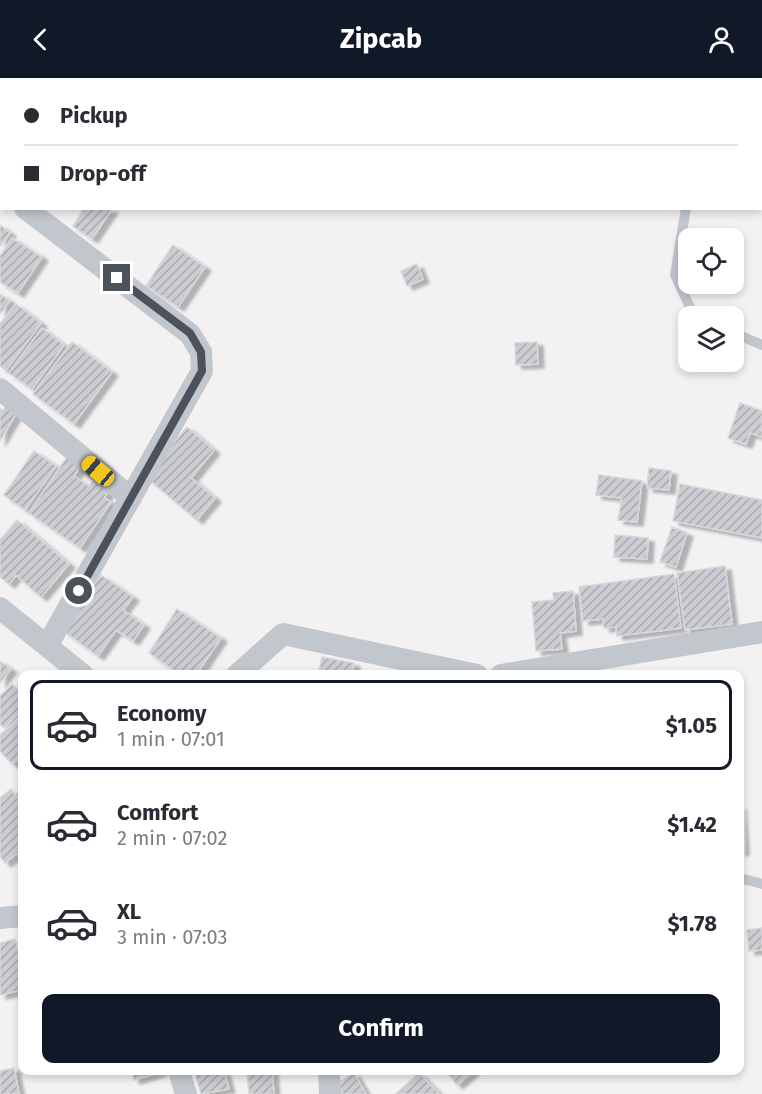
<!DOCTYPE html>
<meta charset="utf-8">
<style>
:root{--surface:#fff;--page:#f2f2f3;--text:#2b2b33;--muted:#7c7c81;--line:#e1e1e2;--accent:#111827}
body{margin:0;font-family:"Fira Sans",sans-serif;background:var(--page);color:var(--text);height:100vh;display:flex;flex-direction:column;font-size:22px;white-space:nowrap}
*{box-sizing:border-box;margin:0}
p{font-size:20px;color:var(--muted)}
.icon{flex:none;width:33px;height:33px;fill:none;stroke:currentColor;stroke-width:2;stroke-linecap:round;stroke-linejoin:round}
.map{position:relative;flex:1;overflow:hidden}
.details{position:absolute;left:18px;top:592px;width:726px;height:405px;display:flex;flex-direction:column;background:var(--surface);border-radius:12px;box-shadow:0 3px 9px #0003}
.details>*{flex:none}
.guide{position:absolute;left:0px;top:0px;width:762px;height:132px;box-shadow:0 3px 9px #0003;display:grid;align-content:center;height:132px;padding:0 24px;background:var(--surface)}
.controls{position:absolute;left:678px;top:150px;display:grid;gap:12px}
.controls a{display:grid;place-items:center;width:66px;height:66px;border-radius:12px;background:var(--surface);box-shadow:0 3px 9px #0003;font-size:30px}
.end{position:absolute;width:27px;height:27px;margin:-14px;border:8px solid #4b525c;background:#fff;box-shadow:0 0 0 3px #fff}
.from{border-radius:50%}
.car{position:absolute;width:18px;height:36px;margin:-18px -9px;border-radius:8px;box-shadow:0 0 4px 2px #0007;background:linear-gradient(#f5c518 24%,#345 0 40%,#f5c518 0 76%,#345 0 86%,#f5c518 0)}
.guide b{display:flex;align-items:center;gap:21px;height:57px;font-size:22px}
.guide b+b{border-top:2px solid var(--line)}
.guide i{width:15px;height:15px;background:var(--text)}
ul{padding:10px 0 0;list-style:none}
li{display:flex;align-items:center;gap:18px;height:90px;margin:0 12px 9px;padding:0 12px;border:3px solid transparent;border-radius:12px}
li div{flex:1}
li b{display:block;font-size:22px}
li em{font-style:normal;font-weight:700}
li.current{border-color:var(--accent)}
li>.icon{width:54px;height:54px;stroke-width:1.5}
.action{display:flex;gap:12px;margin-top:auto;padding:12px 24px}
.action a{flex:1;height:69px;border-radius:12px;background:var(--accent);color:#fff;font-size:24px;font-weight:700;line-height:69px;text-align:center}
header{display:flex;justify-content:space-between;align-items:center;height:78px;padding:0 24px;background:var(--accent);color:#fff;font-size:27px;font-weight:700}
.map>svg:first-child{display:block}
</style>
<header><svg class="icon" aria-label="back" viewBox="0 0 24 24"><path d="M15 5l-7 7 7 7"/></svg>Zipcab<svg class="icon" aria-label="person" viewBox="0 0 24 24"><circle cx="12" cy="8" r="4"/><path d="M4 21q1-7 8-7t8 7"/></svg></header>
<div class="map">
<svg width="762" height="1016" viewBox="0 0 762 1016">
<defs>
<pattern id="building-hatch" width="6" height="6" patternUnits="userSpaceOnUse" patternTransform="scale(1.5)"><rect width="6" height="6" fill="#cbcdd3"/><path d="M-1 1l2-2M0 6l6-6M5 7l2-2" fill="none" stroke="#a7a9ae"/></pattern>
<filter id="shadow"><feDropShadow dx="6" dy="4" stdDeviation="1.5" flood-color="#0004"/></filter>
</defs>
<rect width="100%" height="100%" fill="#f3f1f1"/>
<path fill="url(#building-hatch)" stroke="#d6d7db" stroke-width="1.5" filter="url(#shadow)" d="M 84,130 L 112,131 L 92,161 L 73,148 Z
M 0,147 L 10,155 L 0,168 Z
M 12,160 L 42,179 L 18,215 L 0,204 L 0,178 Z
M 173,167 L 205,189 L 178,229 L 146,208 Z
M 417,186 L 423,201 L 407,208 L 401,193 Z
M 0,216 L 10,223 L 0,236 Z
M 16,226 L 41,245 L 6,292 L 0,288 L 0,246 Z
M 42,250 L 64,267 L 32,311 L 9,295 Z
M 72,264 L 112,294 L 74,346 L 33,316 Z
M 537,264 L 538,286 L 516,287 L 515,265 Z
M 9,323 L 20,329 L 0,363 L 0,331 L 3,333 Z
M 740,325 L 762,333 L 762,359 L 750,355 L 746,366 L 728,360 Z
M 187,349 L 214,372 L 191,400 L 215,420 L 197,442 L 146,399 Z
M 34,373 L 56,388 L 25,432 L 4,417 Z
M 67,379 L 80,388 L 74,398 L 89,408 L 94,402 L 109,412 L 104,420 L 111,424 L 80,470 L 29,435 Z
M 649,390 L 671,393 L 669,412 L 647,410 Z
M 599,397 L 642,403 L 637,444 L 618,442 L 622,420 L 596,417 Z
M 680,406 L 762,422 L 762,460 L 673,443 Z
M 17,442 L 69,486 L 41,519 L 16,497 L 9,506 L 0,499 L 0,462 Z
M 672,449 L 687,455 L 676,489 L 660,484 Z
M 615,457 L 648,460 L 647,481 L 614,479 Z
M 725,488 L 732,546 L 685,552 L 677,495 Z
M 674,496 L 681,550 L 617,558 L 616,549 L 604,550 L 603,541 L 583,543 L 579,509 Z
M 101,497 L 133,519 L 123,532 L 144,547 L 133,563 L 116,552 L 98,578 L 62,552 Z
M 573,513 L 576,553 L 560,555 L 562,571 L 536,573 L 532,524 L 554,522 L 553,515 Z
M 177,531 L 221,560 L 196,597 L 181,597 L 149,575 Z
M 322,579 L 354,585 L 352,596 L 356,597 L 318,597 Z
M 0,583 L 11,591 L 0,605 Z
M 12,606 L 22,617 L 22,631 L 4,650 L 0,646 L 0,618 Z
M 22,637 L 22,677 L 12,686 L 0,673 L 0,657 Z
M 11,711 L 22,726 L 22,772 L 5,785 L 0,778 L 0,720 Z
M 740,727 L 743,773 L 740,774 Z
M 762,850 L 762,872 L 749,873 L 747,852 Z
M 15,861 L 22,889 L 22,912 L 0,917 L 0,865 Z
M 14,990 L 19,1016 L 0,1016 L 0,993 Z
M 132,993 L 161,993 L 161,994 L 134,1002 Z
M 194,993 L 224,993 L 229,1011 L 201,1016 Z
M 247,993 L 272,993 L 274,1016 L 249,1016 Z
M 446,993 L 473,993 L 457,1007 Z
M 354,995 L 366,1016 L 339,1016 L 334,1007 Z
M 419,995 L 439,1016 L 396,1016 Z"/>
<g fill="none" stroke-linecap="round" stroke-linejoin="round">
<path stroke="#c1c7cd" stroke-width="10" d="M 729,2 L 729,0
M 686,130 L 675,197 L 694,238
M 734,255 L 762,267
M 740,800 L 762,806"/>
<path stroke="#c1c7cd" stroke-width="22" d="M 124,2 L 124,0
M 0,112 L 2,113
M 25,130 L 190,256 L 201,274 L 202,293 L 47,568
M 0,311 L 131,420
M 0,530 L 83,597
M 237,597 L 283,556 L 477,597
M 501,597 L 762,554
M 0,840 L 22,838
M 179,993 L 186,1016
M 329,993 L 330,1016"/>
</g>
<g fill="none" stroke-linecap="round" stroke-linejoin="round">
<path stroke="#4b525c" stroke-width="8" d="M 79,513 L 202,293 L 201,274 L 190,255 L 117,200"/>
</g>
</svg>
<div class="controls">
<a><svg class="icon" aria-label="locate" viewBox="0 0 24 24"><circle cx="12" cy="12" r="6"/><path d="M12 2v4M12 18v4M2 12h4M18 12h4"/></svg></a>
<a><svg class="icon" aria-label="layers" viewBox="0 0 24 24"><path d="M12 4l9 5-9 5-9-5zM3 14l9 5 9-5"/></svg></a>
</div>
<i class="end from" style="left:79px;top:513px"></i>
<i class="end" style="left:117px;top:200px"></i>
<i class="car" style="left:98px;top:393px;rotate:310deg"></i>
<div class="guide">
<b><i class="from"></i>Pickup</b>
<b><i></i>Drop-off</b>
</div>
<section class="details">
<ul>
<li class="current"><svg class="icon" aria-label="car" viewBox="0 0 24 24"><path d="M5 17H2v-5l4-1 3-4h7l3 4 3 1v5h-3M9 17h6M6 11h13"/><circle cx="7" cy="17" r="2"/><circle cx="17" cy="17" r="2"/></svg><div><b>Economy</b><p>1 min · 07:01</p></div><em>$1.05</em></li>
<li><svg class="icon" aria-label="car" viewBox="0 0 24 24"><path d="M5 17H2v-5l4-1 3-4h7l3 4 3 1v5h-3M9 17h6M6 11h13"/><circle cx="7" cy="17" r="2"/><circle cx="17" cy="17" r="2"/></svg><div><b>Comfort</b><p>2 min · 07:02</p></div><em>$1.42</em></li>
<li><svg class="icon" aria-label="car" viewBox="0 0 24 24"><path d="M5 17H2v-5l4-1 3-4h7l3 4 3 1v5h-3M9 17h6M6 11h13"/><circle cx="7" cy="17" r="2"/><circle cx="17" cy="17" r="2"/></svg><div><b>XL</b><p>3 min · 07:03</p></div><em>$1.78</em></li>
</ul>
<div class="action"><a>Confirm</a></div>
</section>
</div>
